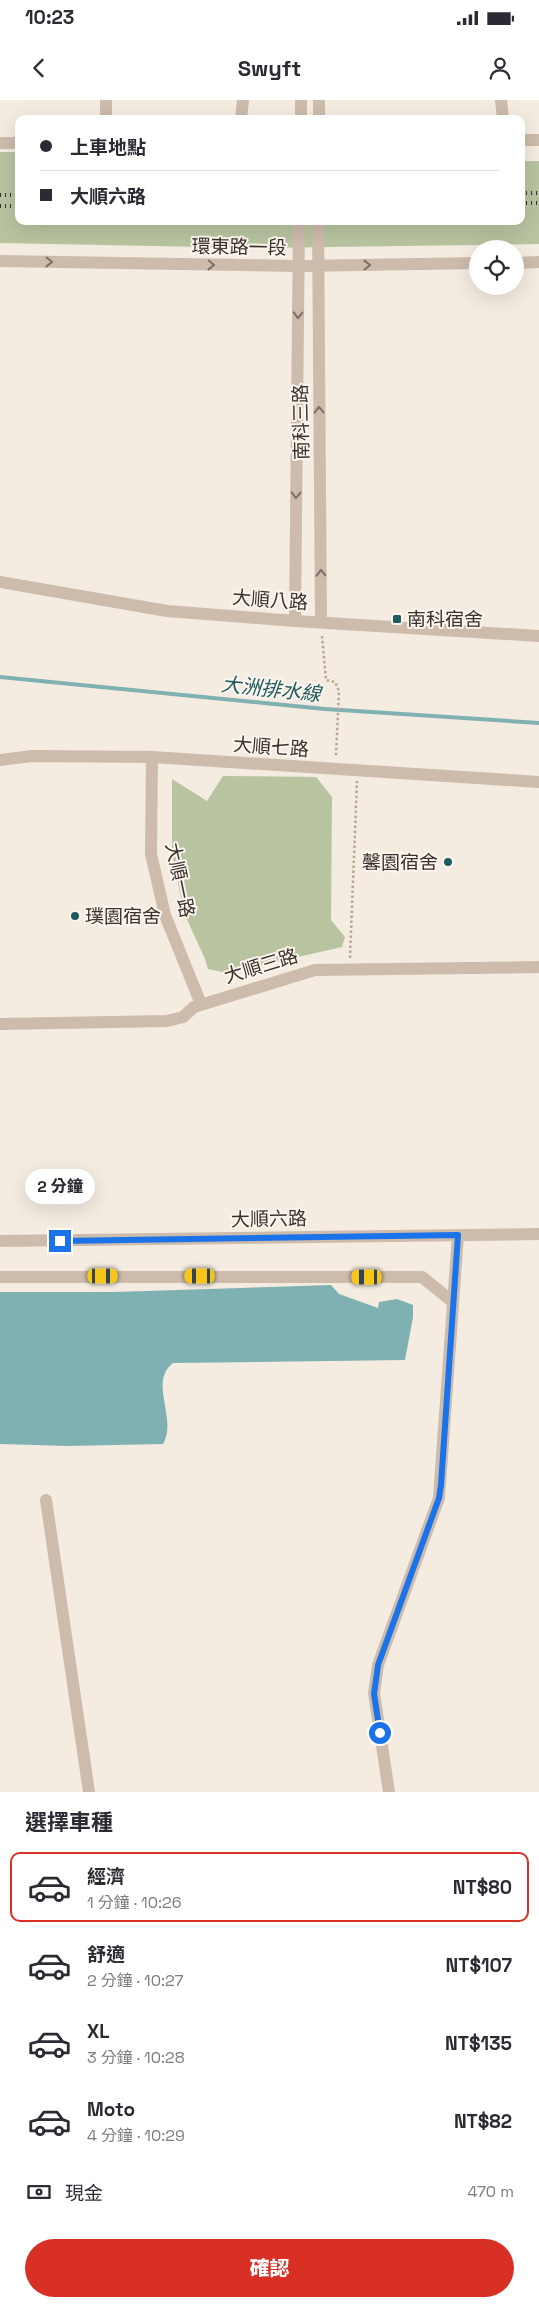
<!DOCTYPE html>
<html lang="zh-TW">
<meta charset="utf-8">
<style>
:root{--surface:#fff;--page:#f7f7f7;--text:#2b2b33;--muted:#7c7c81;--line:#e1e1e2;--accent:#d93025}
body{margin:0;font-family:"Space Grotesk","Noto Sans TC",sans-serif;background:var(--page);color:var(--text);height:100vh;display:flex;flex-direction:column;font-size:19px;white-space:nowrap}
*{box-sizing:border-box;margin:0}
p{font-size:16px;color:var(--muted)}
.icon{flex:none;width:28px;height:28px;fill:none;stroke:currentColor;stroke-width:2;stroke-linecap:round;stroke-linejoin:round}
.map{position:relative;height:1692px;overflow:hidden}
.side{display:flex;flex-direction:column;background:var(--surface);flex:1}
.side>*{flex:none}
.guide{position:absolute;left:15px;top:15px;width:510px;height:110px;border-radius:10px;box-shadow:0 5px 20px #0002;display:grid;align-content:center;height:110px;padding:0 25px;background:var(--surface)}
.buttons{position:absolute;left:469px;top:140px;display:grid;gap:10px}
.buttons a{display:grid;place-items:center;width:55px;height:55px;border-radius:50%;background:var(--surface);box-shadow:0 5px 20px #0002;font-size:25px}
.end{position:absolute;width:22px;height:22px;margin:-11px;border:6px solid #1a73e8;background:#fff;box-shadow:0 0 0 2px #fff}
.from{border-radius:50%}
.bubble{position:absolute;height:35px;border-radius:18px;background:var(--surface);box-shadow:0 5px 20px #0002;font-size:16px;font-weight:800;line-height:35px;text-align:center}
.car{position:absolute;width:15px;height:30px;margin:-15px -8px;border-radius:6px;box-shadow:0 0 4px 1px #0007;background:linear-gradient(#f5c518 24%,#345 0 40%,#f5c518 0 76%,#345 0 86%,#f5c518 0)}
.guide b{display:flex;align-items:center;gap:18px;height:48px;font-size:19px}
.guide b+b{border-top:1px solid var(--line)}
.guide i{width:12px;height:12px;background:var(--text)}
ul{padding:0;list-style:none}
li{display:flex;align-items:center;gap:15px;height:70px;margin:0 10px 8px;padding:0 15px;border:2px solid transparent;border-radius:10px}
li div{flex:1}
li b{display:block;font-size:19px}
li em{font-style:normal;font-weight:800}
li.current{border-color:var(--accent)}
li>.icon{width:45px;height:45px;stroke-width:1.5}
h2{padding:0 25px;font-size:22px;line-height:60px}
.pay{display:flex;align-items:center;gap:12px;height:55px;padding:0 25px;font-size:19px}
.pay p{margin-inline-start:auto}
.action{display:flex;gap:10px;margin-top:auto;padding:10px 25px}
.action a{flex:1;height:58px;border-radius:30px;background:var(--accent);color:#fff;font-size:20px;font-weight:800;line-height:58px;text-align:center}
.status{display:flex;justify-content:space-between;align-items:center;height:35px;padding:0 25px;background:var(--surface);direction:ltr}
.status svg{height:14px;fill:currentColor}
header{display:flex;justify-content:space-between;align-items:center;height:65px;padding:0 25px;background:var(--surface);font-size:22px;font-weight:800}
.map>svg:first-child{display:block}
</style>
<div class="status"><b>10:23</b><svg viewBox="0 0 49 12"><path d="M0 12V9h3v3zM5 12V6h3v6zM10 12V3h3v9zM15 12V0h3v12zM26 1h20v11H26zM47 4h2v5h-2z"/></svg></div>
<header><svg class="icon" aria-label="back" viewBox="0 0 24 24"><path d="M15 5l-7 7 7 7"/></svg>Swyft<svg class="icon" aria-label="person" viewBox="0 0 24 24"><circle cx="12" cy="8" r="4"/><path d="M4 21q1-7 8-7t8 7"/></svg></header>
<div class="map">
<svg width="539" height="1692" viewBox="0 0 539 1692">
<rect width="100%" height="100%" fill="#f4ebe1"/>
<path fill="#b8c4a0" d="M 0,52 L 19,52 L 19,121 L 521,121 L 521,61 L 539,61 L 539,144 L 258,148 L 0,143 Z
M 223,676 L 316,677 L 332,697 L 331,820 L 345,837 L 342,847 L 227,873 L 208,869 L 205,859 L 185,815 L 172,756 L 172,679 L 207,701 Z"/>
<path fill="#7fb0b2" d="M 331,1185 L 339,1194 L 378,1208 L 379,1202 L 397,1199 L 413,1205 L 413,1217 L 405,1260 L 173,1263 C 148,1282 178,1319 163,1344 L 68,1346 L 0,1344 L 0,1192 L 114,1192 Z"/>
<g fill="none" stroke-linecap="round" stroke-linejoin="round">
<path stroke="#7fb0b2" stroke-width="4" d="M 0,577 L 325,609 L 539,623"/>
<path stroke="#b9a596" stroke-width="2.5" stroke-dasharray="2.5 2.5" stroke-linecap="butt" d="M 322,536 L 326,580 L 335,582 L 339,591 L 336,656
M 350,858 L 357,681"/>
<path stroke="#cdbbac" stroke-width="12" d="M 501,0 L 503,19
M 106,19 L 106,0
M 241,19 L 243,0
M 301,19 L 301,0
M 319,19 L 319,0
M 521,40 L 539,40
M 0,43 L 19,43
M 318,121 L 321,522
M 0,161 L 299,166 L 478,163
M 515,163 L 539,162
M 0,482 L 167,511 L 295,521 L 539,536
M 295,521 L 299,121
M 152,657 L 151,754 L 165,815 L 201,904
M 0,660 L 32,656 L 152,657 L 539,682
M 0,924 L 167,921 L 183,917 L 194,907 L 315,870 L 539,867
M 0,1141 L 539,1134
M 0,1177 L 422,1177 L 453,1202
M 46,1400 L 89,1692
M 389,1692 L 374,1593 L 378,1565 L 439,1398 L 458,1135"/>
<path stroke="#3b302b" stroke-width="4" stroke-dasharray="1 4" stroke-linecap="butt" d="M 521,93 L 539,93
M 0,95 L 19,95
M 521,103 L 539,103
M 0,106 L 19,106"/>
</g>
<defs><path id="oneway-chevron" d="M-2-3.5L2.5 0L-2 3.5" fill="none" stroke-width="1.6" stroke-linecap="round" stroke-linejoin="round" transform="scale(1.25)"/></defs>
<g stroke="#7d6f65">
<use href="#oneway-chevron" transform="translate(49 162) rotate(1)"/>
<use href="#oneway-chevron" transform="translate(211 165) rotate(1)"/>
<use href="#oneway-chevron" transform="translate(367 165) rotate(-1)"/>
<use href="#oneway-chevron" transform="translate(298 215) rotate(91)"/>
<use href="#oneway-chevron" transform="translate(319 310) rotate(-91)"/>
<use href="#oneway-chevron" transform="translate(296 395) rotate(91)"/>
<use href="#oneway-chevron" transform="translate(321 473) rotate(-91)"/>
</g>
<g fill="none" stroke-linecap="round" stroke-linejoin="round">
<path stroke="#1a73e8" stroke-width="6" d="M 60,1141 L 458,1135 L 441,1385 L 439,1398 L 378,1565 L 374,1594 L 380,1633"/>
</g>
<g fill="#1f5a5e" stroke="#fbf5ee" stroke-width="2">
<rect x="392" y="514" width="10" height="10" rx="2.5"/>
<circle cx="448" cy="762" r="5"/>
<circle cx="75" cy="816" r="5"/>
</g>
<g text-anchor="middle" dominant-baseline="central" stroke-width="4" stroke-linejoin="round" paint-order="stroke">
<g font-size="19" fill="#3b302b" stroke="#fbf5ee">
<text transform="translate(239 147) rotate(1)">環東路一段</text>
<text transform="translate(301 322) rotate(-91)">南科三路</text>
<text transform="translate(270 500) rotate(4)">大順八路</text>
<text transform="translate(271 647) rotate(4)">大順七路</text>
<text transform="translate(180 780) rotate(78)">大順一路</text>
<text transform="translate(261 866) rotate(-17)">大順三路</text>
<text transform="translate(269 1119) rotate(-1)">大順六路</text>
</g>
<g font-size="19" fill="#3b302b" stroke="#fbf5ee" text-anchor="start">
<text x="407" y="519">南科宿舍</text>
<text x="438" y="762" text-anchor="end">馨園宿舍</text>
<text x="85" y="816">璞園宿舍</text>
</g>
<g font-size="20" font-style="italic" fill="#1f5a5e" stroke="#fbf5ee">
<text transform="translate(271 589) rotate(6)">大洲排水線</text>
</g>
</g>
</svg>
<div class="buttons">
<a><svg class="icon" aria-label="locate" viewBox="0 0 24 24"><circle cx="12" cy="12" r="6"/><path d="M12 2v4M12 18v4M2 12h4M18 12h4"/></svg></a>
</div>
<i class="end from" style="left:380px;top:1633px"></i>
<i class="end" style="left:60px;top:1141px"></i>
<div class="bubble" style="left:25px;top:1069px;width:70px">2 分鐘</div>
<i class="car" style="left:103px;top:1176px;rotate:90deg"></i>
<i class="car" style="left:200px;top:1176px;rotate:270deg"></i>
<i class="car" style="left:367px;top:1177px;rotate:270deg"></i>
<div class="guide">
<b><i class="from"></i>上車地點</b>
<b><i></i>大順六路</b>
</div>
</div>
<section class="side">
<h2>選擇車種</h2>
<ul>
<li class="current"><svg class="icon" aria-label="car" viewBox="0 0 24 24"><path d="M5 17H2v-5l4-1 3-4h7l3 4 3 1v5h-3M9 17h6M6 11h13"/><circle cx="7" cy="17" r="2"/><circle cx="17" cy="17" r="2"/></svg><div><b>經濟</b><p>1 分鐘 · 10:26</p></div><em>NT$80</em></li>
<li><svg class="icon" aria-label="car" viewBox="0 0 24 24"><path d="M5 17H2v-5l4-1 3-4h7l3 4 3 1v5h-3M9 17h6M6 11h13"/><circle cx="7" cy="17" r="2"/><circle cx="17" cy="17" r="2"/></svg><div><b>舒適</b><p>2 分鐘 · 10:27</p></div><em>NT$107</em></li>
<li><svg class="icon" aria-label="car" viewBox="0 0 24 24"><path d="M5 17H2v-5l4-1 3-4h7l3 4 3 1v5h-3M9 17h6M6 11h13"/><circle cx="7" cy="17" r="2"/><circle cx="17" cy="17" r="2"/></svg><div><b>XL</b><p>3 分鐘 · 10:28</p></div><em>NT$135</em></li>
<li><svg class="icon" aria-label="car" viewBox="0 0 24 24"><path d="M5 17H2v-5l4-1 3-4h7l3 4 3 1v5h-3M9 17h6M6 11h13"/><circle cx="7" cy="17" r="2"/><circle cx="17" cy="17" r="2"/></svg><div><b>Moto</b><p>4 分鐘 · 10:29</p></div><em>NT$82</em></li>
</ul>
<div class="pay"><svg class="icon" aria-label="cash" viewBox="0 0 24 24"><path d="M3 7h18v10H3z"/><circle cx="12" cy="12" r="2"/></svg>現金<p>470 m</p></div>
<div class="action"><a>確認</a></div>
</section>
